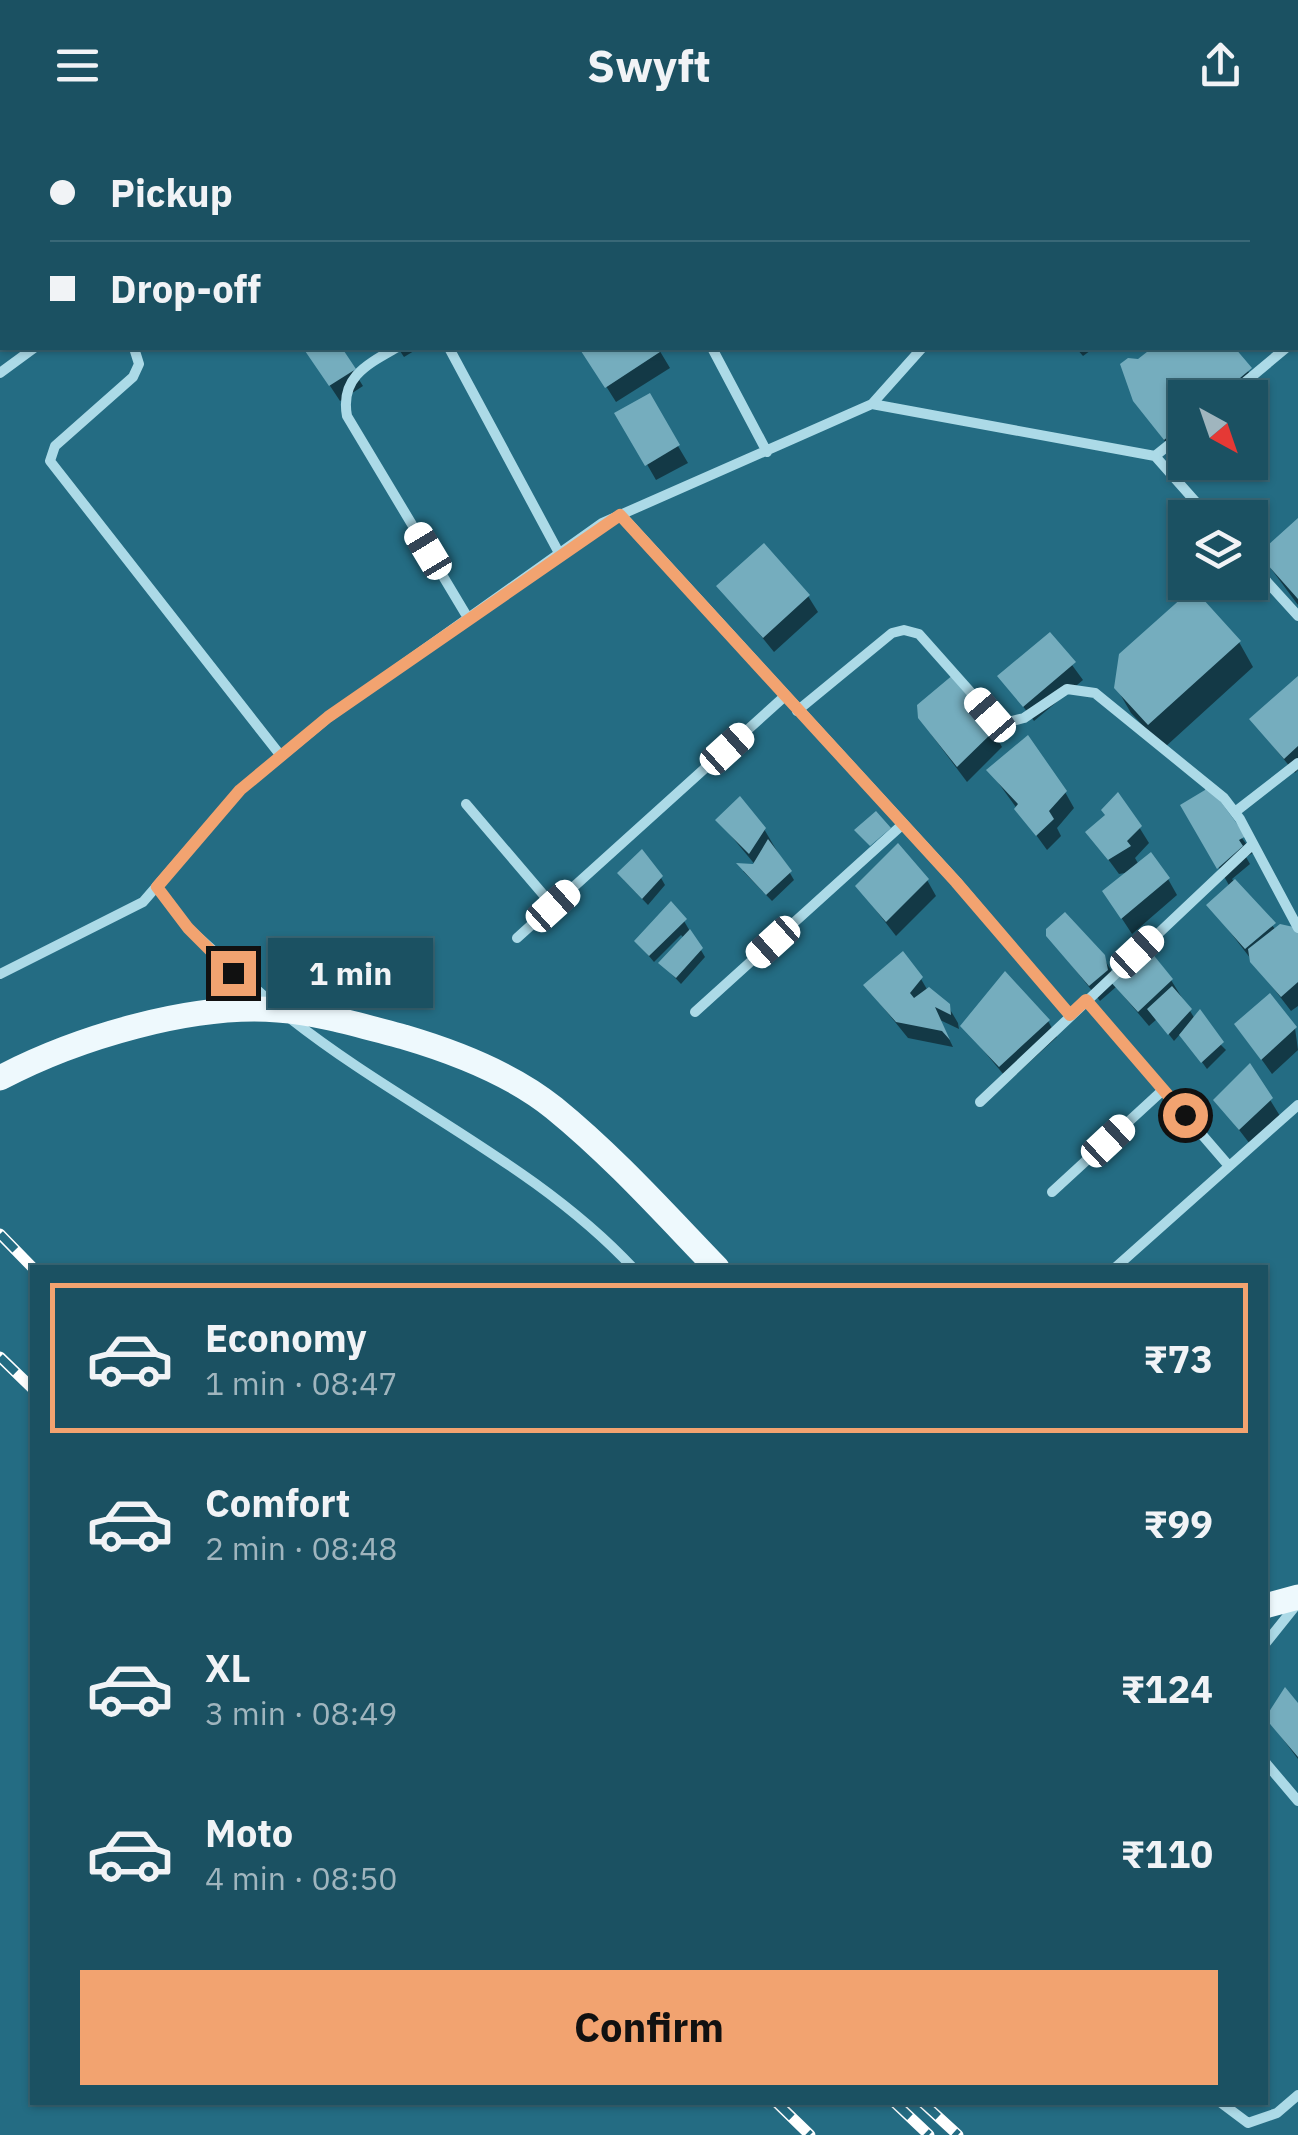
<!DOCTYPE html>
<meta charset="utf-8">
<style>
:root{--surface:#1b5162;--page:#245768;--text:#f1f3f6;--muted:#a0b5be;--line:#396877;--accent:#f2a370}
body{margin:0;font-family:"IBM Plex Sans",sans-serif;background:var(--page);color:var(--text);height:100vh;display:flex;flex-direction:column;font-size:38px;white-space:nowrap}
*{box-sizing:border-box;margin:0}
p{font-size:32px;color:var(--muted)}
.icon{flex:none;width:55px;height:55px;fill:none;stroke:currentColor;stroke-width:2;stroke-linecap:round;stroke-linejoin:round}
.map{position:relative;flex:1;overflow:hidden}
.side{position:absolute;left:30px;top:1135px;width:1238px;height:840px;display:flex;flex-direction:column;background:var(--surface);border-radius:0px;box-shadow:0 2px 8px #0004,0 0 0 2px var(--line)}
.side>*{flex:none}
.guide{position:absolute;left:0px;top:0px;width:1300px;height:220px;box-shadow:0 2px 8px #0004,0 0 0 2px var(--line);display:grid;align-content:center;height:220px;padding:0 50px;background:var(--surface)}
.needle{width:65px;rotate:140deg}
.fabs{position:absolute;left:1168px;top:250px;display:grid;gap:20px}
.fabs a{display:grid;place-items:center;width:100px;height:100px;border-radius:0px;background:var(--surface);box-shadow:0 2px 8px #0004,0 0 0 2px var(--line);font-size:50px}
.end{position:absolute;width:45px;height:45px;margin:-22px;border:12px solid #f2a370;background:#111;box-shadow:0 0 0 5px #111}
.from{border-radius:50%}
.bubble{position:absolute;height:70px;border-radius:0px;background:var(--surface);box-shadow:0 2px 8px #0004,0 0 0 2px var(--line);font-size:32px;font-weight:700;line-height:70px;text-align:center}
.car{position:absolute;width:30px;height:60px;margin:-30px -15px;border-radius:12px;box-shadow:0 0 8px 2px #0007;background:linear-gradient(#fff 24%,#345 0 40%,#fff 0 76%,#345 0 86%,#fff 0)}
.guide b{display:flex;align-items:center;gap:35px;height:95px;font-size:38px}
.guide b+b{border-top:2px solid var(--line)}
.guide i{width:25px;height:25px;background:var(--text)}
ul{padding:18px 0 0;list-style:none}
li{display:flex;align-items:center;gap:30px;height:150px;margin:0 20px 15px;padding:0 30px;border:5px solid transparent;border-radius:0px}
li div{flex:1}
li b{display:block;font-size:38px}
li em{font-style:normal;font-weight:700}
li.current{border-color:var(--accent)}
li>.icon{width:90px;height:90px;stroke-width:1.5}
.cta{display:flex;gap:20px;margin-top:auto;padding:20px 50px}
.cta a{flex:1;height:115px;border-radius:0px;background:var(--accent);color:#111;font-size:40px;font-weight:700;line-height:115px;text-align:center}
header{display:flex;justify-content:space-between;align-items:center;height:130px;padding:0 50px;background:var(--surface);font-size:45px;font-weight:700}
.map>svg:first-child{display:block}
</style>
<header><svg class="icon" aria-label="menu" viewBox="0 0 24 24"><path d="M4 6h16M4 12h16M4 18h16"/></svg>Swyft<svg class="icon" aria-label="share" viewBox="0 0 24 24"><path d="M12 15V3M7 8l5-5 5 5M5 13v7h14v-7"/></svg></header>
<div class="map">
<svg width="1298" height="2005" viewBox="0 0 1298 2005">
<rect width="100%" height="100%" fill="#246c83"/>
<path fill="#0007" d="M 119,0 L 143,0 L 145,2 L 116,2 Z
M 504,0 L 578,0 L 580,2 L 503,2 Z
M 646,0 L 711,0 L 708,2 Z
M 305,218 L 339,218 L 363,256 L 340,271 Z
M 398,218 L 419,218 L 404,227 Z
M 582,218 L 658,218 L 670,238 L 616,272 Z
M 1076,218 L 1094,218 L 1083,226 Z
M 1156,218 L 1232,218 L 1264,264 L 1250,275 L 1250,268 L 1185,268 L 1185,328 L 1180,332 L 1135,270 L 1139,231 Z
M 649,267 L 688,333 L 656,350 L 618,284 Z
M 1298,391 L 1298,475 L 1261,425 Z
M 720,456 L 808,466 L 818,482 L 774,522 Z
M 1050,505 L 1083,550 L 1034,591 L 1001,547 Z
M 1239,512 L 1253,537 L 1164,618 L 1131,583 L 1116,557 Z
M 1298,549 L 1298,640 L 1295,643 L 1252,590 Z
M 993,601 L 1002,617 L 967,652 L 931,604 Z
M 989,640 L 1065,662 L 1074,678 L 1057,698 L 1061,706 L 1047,720 Z
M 1207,661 L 1253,723 L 1246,727 L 1250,734 L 1232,749 L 1276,800 L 1298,803 L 1298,876 L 1291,881 L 1210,776 L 1230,757 L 1184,676 Z
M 718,690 L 764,699 L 794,750 L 772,771 L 743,741 L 757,737 Z
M 1139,697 L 1149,713 L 1135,728 L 1139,735 L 1168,749 L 1177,765 L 1132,804 L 1115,778 L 1131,742 L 1119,744 L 1088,702 Z
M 661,748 L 665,755 L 648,775 L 624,750 Z
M 927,750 L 936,766 L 896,806 L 858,757 Z
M 684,791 L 705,827 L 681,854 L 661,833 L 684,808 L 681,805 L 654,832 L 637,812 Z
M 1048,805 L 1103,827 L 1115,847 L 1171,850 L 1195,889 L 1226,920 L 1207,939 L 1181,903 L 1174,911 L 1157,889 L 1149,896 L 1116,857 L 1100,871 Z
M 921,849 L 928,861 L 948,876 L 958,893 L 959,899 L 940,890 L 953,917 L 908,908 L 866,856 Z
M 1048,891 L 1057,907 L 1009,951 L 963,896 Z
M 1237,895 L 1295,898 L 1298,920 L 1272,944 Z
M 1250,937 L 1280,986 L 1250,1014 L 1216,970 Z
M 1298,1577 L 1298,1629 L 1267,1588 Z"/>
<path fill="#75adbe" d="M 303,218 L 342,218 L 356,239 L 329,256 Z
M 579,218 L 661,218 L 663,220 L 605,258 Z
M 1152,218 L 1235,218 L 1252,238 L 1216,268 L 1185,268 L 1185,293 L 1164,310 L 1133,271 L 1120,234 L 1128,228 L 1138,229 Z
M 650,263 L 680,315 L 645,336 L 614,283 Z
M 1298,388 L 1298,469 L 1258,424 Z
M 764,413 L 810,465 L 763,508 L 716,456 Z
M 1193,458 L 1241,511 L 1148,595 L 1114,558 L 1119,524 Z
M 1050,502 L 1076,532 L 1023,577 L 997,546 Z
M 954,544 L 995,600 L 957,637 L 918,588 L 917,575 Z
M 1298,546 L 1298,616 L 1284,629 L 1249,589 Z
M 1028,605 L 1067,661 L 1049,681 L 1054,689 L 1036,706 L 1014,679 L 1018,674 L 986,640 Z
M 1207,653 L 1246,706 L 1239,710 L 1243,716 L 1217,739 L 1180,675 L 1205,660 Z
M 1118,662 L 1142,696 L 1127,711 L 1131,716 L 1108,730 L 1085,702 L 1105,685 L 1101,680 Z
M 740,666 L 766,698 L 749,724 L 715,690 Z
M 876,681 L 891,698 L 870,716 L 854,700 Z
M 768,709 L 792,741 L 766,765 L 736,733 L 753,734 Z
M 898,713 L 929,749 L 886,792 L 855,756 Z
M 642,719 L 663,746 L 642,769 L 617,743 Z
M 1151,722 L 1170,748 L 1121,789 L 1102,761 Z
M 1235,749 L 1276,793 L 1245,819 L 1206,775 Z
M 671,771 L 687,789 L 649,826 L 634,811 Z
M 1065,782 L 1105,825 L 1108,840 L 1089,856 L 1046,806 L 1046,799 Z
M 1280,794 L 1298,798 L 1298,852 L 1281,867 L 1250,832 L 1248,819 Z
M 690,799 L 703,818 L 676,848 L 658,833 Z
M 1147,817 L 1173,849 L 1138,882 L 1108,849 Z
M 903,821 L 923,847 L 910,863 L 914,868 L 929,857 L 950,874 L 951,885 L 935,877 L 950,910 L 942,901 L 896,892 L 863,855 Z
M 1005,841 L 1050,890 L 999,937 L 960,896 Z
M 1172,856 L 1192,879 L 1168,905 L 1147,879 Z
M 1270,863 L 1297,897 L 1261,930 L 1234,894 Z
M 1200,879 L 1224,912 L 1201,933 L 1179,905 Z
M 1250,933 L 1273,968 L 1239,1000 L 1213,970 Z
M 1285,1557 L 1298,1573 L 1298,1627 L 1265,1588 Z"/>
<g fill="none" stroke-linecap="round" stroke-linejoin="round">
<path stroke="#acdae7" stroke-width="10" d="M 321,0 L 322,2
M 598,0 L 599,2
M 810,0 L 812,2
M 377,2 L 382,0
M 1216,2 L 1219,0
M 134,218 L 139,234 L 133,247 L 55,316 L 50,331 L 281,626
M 396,218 C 366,235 340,248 347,286 L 468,488
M 449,218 L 559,423
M 712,218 L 767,322
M 0,243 L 34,218
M 1226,268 L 1286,218
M 872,274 L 922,218
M 1155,326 L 1185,302
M 621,385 L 956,751 L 1070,885
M 1250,433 L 1298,486
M 797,581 L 892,503 L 904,500 L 919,504 L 991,585 L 1004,593 L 1024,588 L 1067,559 L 1095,563 L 1224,668 L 1240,689 L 1298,798
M 466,674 L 553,776
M 1235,682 L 1298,633
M 157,757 L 188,798 L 274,875
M 517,808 L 785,566
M 0,844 L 143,772 L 240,660 L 329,587 L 602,393 L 872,274 L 1155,326 L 1210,388
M 1086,870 L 1229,1036
M 695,882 L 903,694
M 291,889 C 400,975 537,1035 633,1138
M 980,972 L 1253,714
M 1052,1062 L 1163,960
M 1116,1137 L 1298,975
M 1265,1514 L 1297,1474
M 1265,1632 L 1298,1671
M 1220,1972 L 1248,1993 L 1277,1983 L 1298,1965"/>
<path stroke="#d6eef6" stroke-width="20" d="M 1259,0 L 1261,2
M 1298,49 L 1298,50"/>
<path stroke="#eef9fd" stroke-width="25" d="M 1265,1476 L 1298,1467"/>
<defs>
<path id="rail" d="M 0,1104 L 33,1138
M 0,1227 L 32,1258
M 776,1972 L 810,2005
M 894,1972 L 929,2005
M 922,1972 L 958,2005"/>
</defs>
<use href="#rail" stroke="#fff" stroke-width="11"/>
<use href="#rail" stroke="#246c83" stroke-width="8" stroke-dasharray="22" stroke-linecap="butt"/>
<path stroke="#eef9fd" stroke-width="25" d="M 0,948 C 76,908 192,873 278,880 C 321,883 362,896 404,907 C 455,922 512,944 554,978 C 613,1026 664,1083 717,1138"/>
</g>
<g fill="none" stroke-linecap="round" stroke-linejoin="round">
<path stroke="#f2a370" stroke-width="12" d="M 233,843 L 188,798 L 157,757 L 240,660 L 328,587 L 620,385 L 956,752 L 1070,885 L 1086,870 L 1185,985"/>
</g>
</svg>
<div class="fabs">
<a><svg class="needle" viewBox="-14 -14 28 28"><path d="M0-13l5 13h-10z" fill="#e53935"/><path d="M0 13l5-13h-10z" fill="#a0b5be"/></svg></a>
<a><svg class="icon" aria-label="layers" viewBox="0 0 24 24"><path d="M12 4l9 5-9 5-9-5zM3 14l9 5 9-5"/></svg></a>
</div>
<i class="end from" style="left:1185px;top:985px"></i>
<i class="end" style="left:233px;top:843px"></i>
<div class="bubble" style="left:268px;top:808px;width:165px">1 min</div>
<i class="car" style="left:428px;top:421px;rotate:329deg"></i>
<i class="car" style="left:990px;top:585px;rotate:319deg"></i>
<i class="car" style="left:727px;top:619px;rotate:48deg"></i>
<i class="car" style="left:553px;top:776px;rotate:48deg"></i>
<i class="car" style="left:773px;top:812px;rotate:228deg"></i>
<i class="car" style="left:1137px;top:822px;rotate:47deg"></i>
<i class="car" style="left:1108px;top:1011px;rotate:47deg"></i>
<div class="guide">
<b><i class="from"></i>Pickup</b>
<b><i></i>Drop-off</b>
</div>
<section class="side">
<ul>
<li class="current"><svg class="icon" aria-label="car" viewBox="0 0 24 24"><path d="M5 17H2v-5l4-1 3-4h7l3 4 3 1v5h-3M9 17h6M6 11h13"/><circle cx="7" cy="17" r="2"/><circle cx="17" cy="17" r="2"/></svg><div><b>Economy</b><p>1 min · 08:47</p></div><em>₹73</em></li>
<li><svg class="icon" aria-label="car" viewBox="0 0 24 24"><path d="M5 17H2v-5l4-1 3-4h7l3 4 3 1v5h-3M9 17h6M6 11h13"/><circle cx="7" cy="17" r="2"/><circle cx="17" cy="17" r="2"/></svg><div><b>Comfort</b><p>2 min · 08:48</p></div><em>₹99</em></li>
<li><svg class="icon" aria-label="car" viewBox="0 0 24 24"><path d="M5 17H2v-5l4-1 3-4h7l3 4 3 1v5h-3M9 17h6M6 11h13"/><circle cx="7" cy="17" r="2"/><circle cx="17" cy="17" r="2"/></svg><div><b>XL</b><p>3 min · 08:49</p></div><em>₹124</em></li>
<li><svg class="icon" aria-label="car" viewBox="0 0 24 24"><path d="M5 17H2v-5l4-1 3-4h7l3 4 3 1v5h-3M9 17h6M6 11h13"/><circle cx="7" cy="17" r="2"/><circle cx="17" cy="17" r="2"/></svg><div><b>Moto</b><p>4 min · 08:50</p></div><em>₹110</em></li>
</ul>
<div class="cta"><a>Confirm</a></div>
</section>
</div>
